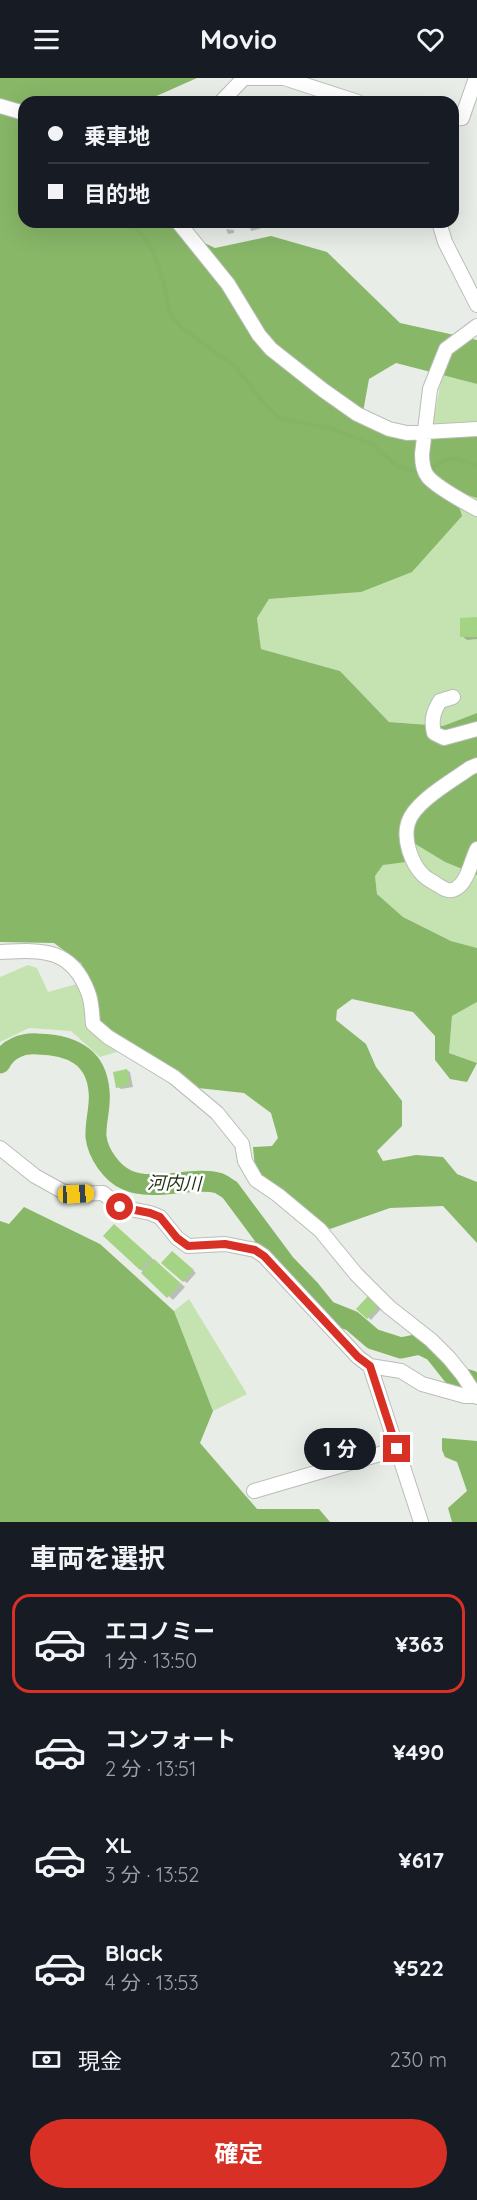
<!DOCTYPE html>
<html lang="ja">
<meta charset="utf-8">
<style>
:root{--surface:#171b24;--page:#20242c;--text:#f1f3f6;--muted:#9ea1a6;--line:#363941;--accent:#d93025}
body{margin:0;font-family:Quicksand,"Noto Sans JP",sans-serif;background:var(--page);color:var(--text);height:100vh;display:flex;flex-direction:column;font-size:22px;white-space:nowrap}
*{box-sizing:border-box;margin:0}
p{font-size:20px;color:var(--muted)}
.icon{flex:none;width:33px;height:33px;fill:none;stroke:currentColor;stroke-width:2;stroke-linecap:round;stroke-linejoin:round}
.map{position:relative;height:1444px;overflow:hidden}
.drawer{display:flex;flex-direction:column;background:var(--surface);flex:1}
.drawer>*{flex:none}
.hud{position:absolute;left:18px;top:18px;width:441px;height:132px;border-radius:18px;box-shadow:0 6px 24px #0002;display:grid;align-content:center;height:132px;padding:0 30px;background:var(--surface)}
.end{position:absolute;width:27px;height:27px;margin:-14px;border:8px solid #d93025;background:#fff;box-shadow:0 0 0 3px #fff}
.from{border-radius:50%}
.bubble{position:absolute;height:42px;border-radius:21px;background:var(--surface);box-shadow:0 6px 24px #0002;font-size:20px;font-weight:700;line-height:42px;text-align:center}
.car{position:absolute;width:18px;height:36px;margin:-18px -9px;border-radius:8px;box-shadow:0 0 4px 2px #0007;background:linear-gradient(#f5c518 24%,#345 0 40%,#f5c518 0 76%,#345 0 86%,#f5c518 0)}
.hud b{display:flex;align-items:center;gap:21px;height:57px;font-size:22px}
.hud b+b{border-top:2px solid var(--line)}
.hud i{width:15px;height:15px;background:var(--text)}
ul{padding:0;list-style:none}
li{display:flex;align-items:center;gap:18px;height:99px;margin:0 12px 9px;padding:0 18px;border:3px solid transparent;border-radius:18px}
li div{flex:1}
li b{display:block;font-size:22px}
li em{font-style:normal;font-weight:700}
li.active{border-color:var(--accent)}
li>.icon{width:54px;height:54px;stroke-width:1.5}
h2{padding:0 30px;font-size:27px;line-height:72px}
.pay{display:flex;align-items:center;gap:15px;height:66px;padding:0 30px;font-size:22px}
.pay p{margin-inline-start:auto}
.cta{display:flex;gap:12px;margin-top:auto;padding:12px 30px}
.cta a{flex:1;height:69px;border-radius:36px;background:var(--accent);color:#fff;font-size:24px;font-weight:700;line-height:69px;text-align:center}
header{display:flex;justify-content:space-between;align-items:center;height:78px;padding:0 30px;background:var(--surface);font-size:27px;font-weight:700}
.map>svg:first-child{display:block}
</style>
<header><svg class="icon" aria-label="menu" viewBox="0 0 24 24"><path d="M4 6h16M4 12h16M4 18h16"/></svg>Movio<svg class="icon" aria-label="heart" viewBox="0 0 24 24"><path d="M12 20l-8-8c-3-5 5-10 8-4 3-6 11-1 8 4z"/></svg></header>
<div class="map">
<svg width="477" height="1444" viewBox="0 0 477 1444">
<rect width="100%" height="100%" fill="#e9ede7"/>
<path fill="#c4e3b0" d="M 442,297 L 477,306 L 477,356 L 430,360 Z
M 454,413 L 477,420 L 477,635 L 443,648 L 389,644 L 340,593 L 261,571 L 257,540 L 269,521 L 361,514 Z
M 412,764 L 445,784 L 477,797 L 477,870 L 451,863 L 403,839 L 377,816 L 375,798 L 383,787 Z
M 28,887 L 37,890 L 48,914 L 77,906 L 84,920 L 87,948 L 117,974 L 100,979 L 71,953 L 29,950 L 0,964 L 0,899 Z
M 477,924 L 477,985 L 449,975 L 452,938 Z
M 189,1221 L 247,1316 L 213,1333 L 174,1233 Z"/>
<path fill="#88b768" d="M 0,0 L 197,0 L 143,24 L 24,24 L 24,144 L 160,144 L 215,170 L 271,158 L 327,174 L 400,245 L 477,262 L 477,306 L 396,285 L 369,301 L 363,334 L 393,358 L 477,359 L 477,420 L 454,413 L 462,438 L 412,494 L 361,514 L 269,521 L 257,540 L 261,571 L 340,593 L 389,644 L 443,648 L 477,635 L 477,797 L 445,784 L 412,764 L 406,784 L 383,787 L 375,798 L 377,816 L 403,839 L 451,863 L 477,870 L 477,924 L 452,938 L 449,975 L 477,985 L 467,1004 L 450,1001 L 435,982 L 435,958 L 413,934 L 352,921 L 337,932 L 336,942 L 366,966 L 376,989 L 402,1023 L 402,1048 L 377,1073 L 383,1083 L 416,1077 L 443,1079 L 457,1096 L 477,1104 L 477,1165 L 443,1128 L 390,1130 L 330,1151 L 269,1104 L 255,1090 L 253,1069 L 272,1068 L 278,1060 L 271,1035 L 244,1015 L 198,1010 L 163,984 L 100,945 L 97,919 L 81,885 L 54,865 L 0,864 Z
M 24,1129 L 100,1166 L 174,1233 L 213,1333 L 200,1365 L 257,1431 L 319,1431 L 330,1444 L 0,1444 L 0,1143 L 9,1146 Z
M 442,1360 L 477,1363 L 477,1444 L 452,1444 L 448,1430 L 467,1413 L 457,1384 L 445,1379 L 442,1372 Z"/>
<path fill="#0003" d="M 260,147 L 262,150 L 251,153 L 250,150 Z
M 226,151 L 234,152 L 234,155 L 228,156 Z
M 477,541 L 477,561 L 467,562 L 462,558 Z
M 127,992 L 130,994 L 133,1009 L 121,1011 L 118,1009 Z
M 115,1148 L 185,1209 L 173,1222 L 105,1158 Z
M 176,1177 L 196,1195 L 187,1205 L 184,1203 Z
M 371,1222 L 381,1231 L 371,1242 L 358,1231 Z"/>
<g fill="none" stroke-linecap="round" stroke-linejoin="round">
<path stroke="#85b465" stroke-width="4" d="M 132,144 L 153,173 L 164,205 L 169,234 L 181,249 L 237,290 L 264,326 L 280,340 L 333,351 L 372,366 L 397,388 L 414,393 L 420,392
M 428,391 C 435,389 440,385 447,382 C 458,378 467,384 477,388"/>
<path stroke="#85b465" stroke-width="21" d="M 0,985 C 8,970 23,965 38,966 C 70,967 96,977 99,1013 C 101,1028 95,1044 96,1059 C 98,1075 111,1095 127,1102 C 153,1114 194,1098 218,1105 C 222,1106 226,1110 230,1112 L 285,1186 L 310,1212 L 327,1233 L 352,1243 L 373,1261 L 401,1270 L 420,1266 L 434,1273 L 453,1297 L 471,1303 L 477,1308"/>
</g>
<path fill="#a3d383" d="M 477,539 L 477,559 L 460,559 L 460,540 Z
M 127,991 L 130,1007 L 116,1010 L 113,994 Z
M 114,1146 L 152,1180 L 140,1192 L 103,1158 Z
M 172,1173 L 194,1192 L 183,1204 L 161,1185 Z
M 154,1181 L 181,1206 L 167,1220 L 141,1195 Z
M 368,1218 L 379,1228 L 367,1241 L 356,1231 Z"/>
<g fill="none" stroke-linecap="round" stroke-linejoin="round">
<defs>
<path id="minor" d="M 221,24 L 244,0 L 284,0 L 358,24
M 0,28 L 24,35
M 453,41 L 462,40 L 476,0
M 178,144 L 228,206 L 259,257 L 271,271 L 323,312 L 357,336 L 389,351 L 407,355 L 477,351
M 439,144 L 445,164 L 477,227
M 477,248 L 446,271 L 430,311 L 422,376 C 422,383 423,393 428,399 C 438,410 464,424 477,431
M 453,619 L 440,623 C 433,634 431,643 434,655 L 444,660 L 477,651
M 477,687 L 470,690 C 452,703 414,724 408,745 C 403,761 411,785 423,797 C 427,801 433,804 438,807 C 444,811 449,814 455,811 C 468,805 471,782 477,771
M 0,874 C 41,872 71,869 88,914 C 92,923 92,936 93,946 L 108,959 L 174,999 L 217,1035 L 242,1066 L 245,1083 L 256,1102 L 278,1117 L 320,1152 L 356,1196 L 389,1229 L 431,1262 L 449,1280 L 462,1296 L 477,1319
M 0,1070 L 35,1098 L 62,1113 L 76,1116 L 103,1115 L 120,1129 L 150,1135 L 160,1139 L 177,1160 L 188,1168 L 225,1166 L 255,1172 L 264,1178 L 358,1279 L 370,1288 L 401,1293 L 422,1306 L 465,1318 L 476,1318
M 370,1288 L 421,1444
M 254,1413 L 397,1371"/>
</defs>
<use href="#minor" stroke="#babdb8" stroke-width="16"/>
<use href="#minor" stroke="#fff" stroke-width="14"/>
</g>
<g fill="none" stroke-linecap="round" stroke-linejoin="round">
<path stroke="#d93025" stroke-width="8" d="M 120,1129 L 150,1135 L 160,1139 L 177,1160 L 188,1168 L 225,1166 L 255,1172 L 264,1178 L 358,1279 L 370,1288 L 397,1371"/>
</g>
<g text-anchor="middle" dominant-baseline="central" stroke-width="5" stroke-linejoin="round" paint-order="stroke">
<g font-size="18" font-style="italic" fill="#1e3110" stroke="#fff">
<text transform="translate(174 1105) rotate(1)">河内川</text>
</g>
</g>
</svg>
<i class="end from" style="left:120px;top:1129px"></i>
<i class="end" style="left:397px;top:1371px"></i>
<div class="bubble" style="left:304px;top:1350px;width:72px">1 分</div>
<i class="car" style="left:76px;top:1116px;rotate:87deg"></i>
<div class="hud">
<b><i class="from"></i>乗車地</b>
<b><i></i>目的地</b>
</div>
</div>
<section class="drawer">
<h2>車両を選択</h2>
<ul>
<li class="active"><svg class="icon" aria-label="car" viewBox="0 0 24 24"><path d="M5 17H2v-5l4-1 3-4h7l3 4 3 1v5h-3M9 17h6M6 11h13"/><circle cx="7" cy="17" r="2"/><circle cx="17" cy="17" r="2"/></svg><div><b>エコノミー</b><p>1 分 · 13:50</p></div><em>¥363</em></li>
<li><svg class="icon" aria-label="car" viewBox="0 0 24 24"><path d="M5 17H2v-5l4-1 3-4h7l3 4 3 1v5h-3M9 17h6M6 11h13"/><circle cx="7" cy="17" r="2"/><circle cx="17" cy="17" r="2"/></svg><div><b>コンフォート</b><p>2 分 · 13:51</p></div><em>¥490</em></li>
<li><svg class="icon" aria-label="car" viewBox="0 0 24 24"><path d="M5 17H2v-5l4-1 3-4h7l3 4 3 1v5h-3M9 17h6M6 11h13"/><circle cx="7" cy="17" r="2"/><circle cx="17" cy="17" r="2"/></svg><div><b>XL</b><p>3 分 · 13:52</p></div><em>¥617</em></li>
<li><svg class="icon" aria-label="car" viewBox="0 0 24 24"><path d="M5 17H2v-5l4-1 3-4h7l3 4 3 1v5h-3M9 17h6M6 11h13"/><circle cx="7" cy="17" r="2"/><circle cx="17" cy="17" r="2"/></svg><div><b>Black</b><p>4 分 · 13:53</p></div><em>¥522</em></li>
</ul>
<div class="pay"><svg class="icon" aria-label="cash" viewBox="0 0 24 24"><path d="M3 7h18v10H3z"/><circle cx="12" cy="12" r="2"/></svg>現金<p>230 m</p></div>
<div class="cta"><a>確定</a></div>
</section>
